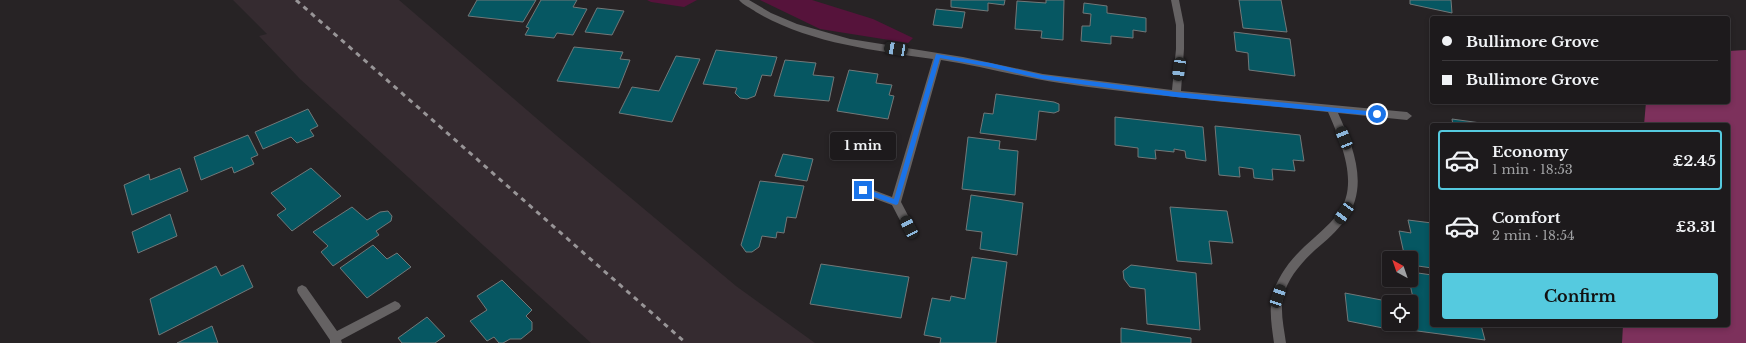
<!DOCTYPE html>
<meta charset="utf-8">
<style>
:root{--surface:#1d1a1c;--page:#252325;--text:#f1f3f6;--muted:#a0a1a3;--line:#3b383b;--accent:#55cadf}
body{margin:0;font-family:"Libre Baskerville",serif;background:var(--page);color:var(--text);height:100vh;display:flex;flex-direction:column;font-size:15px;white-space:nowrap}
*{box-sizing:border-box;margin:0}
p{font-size:13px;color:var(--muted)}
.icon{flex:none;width:22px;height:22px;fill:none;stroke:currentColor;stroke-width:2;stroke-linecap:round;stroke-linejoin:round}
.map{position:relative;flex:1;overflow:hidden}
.details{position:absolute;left:1430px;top:123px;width:300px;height:204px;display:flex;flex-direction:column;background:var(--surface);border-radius:4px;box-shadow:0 2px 6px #0003,0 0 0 1px var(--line)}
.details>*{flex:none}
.hud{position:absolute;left:1430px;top:16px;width:300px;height:88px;border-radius:4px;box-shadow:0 2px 6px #0003,0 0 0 1px var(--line);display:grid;align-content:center;height:88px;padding:0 12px;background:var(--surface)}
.needle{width:26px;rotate:320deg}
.buttons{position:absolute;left:1382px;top:251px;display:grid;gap:8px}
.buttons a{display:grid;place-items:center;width:36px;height:36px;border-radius:4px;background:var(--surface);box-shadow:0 2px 6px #0003,0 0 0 1px var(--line);font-size:20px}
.end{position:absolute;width:18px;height:18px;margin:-9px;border:5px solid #1a73e8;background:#fff;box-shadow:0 0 0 2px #fff}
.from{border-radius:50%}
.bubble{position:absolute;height:28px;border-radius:4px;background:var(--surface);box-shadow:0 2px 6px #0003,0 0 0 1px var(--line);font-size:13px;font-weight:700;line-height:28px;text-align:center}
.car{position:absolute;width:12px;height:24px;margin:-12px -6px;border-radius:5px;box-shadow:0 0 3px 1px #0007;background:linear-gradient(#222 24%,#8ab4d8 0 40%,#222 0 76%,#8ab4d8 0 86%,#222 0)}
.hud b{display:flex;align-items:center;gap:14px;height:38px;font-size:15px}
.hud b+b{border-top:1px solid var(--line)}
.hud i{width:10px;height:10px;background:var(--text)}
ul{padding:7px 0 0;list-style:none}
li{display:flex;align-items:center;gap:12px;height:60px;margin:0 8px 6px;padding:0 4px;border:2px solid transparent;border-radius:4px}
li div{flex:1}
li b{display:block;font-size:15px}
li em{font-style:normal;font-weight:700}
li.current{border-color:var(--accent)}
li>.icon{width:36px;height:36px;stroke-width:1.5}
.button{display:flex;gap:8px;margin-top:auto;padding:8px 12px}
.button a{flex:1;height:46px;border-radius:4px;background:var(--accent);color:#111;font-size:16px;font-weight:700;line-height:46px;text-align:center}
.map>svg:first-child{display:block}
</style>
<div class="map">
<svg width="1746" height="343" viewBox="0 0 1746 343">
<rect width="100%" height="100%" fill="#272325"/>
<path fill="#352b30" d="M 233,0 L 399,0 L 557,136 L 736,286 L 815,343 L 591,343 L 300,79 L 259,36 L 267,34 Z"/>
<path fill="#56133b" d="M 647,0 L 697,0 L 684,7 L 651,2 Z
M 760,0 L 812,0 L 873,19 L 913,38 L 908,43 L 820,29 Z"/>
<path fill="#7d315c" d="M 1746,50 L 1746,343 L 1622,343 L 1623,325 L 1728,325 L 1728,125 L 1644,125 L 1646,102 L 1728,102 L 1728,51 Z"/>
<path fill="#065762" stroke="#727879" d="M 477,0 L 536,0 L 523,22 L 468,16 Z
M 541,0 L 577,0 L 573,7 L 587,9 L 573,35 L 557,33 L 554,38 L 525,35 L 529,28 L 526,27 Z
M 951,0 L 1005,0 L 1004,5 L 988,3 L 988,11 L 951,7 Z
M 1046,0 L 1064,0 L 1063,40 L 1041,38 L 1042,31 L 1015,29 L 1017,1 L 1046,3 Z
M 1239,0 L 1281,0 L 1287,32 L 1243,28 Z
M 1410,0 L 1451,0 L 1452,13 L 1410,4 Z
M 1084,3 L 1107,6 L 1107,13 L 1146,18 L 1146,32 L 1133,30 L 1133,38 L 1111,36 L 1111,44 L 1081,41 L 1082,26 L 1090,26 L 1091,14 L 1083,13 Z
M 597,8 L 624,11 L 612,35 L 585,32 Z
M 936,9 L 965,12 L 962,28 L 933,25 Z
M 1234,32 L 1290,39 L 1295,76 L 1249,70 L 1248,53 L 1236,51 Z
M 574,47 L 623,52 L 620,59 L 630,60 L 619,88 L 557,81 Z
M 716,50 L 777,57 L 771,76 L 762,75 L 755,96 L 747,99 L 740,98 L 735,93 L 737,88 L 703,84 Z
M 676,56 L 700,59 L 672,122 L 619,113 L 632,87 L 659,91 Z
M 785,60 L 816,63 L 813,75 L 834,77 L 829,101 L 774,96 Z
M 849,70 L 878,74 L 876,83 L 892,85 L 889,95 L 894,96 L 888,119 L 837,111 Z
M 996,94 L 1054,102 L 1059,104 L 1059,111 L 1054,113 L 1039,111 L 1036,140 L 980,133 L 984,113 L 993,114 Z
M 1491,102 L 1540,102 L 1540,104 L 1492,103 Z
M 308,109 L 318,126 L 310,130 L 314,136 L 297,143 L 291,137 L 263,149 L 255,132 Z
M 1115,117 L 1203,127 L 1206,161 L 1186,158 L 1185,151 L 1174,149 L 1174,152 L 1155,150 L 1156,159 L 1138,157 L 1138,148 L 1115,145 Z
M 1452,119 L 1495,125 L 1453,125 Z
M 1215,126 L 1300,135 L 1304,161 L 1293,160 L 1295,171 L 1272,169 L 1273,180 L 1254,178 L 1253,169 L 1239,167 L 1240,177 L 1219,175 Z
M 248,135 L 258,155 L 251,158 L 254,164 L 234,173 L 232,167 L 201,180 L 194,157 Z
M 968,137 L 1000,141 L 999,149 L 1018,151 L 1015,195 L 962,189 Z
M 783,154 L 813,159 L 807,181 L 775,176 Z
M 180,168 L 188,191 L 132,215 L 124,185 L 149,174 L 150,180 Z
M 311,168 L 341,196 L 292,231 L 277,215 L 286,209 L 271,193 Z
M 760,181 L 804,186 L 796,218 L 787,217 L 784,233 L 777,232 L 776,238 L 762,236 L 759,247 L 752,252 L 746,252 L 741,245 Z
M 971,195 L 1023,203 L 1017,255 L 980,249 L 982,232 L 966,230 Z
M 352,207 L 367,220 L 380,212 L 388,211 L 392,216 L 391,221 L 376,231 L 379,235 L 333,266 L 321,252 L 328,246 L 313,232 Z
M 1170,207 L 1227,211 L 1233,243 L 1209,241 L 1212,264 L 1177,261 Z
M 170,214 L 177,236 L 138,253 L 132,232 Z
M 1408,220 L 1432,223 L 1432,268 L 1411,265 L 1411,258 L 1405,258 L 1399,231 L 1411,233 Z
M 373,245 L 387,259 L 397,253 L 411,267 L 367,298 L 340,268 Z
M 972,257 L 1007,262 L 996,343 L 940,343 L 941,338 L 924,335 L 932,298 L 950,301 L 951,296 L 965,299 Z
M 821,264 L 909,277 L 901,318 L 810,304 Z
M 243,265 L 253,287 L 159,335 L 150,299 L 216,266 L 221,276 Z
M 1131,265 L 1196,273 L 1200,330 L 1147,324 L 1145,289 L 1130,287 L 1124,279 L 1123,271 Z
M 1411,272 L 1432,275 L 1432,325 L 1481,325 L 1485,340 L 1410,330 L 1409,324 L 1411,324 L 1411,302 L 1404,301 L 1414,302 L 1409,280 L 1411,280 Z
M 502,280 L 532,310 L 526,316 L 532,322 L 532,330 L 521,339 L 510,339 L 503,343 L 499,343 L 494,337 L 487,341 L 470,321 L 487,310 L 477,296 Z
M 1345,293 L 1392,302 L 1389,302 L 1389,324 L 1397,324 L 1398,331 L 1348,321 Z
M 427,317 L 445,336 L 435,343 L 402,343 L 398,338 Z
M 212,326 L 218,343 L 177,343 Z
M 1121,328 L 1191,338 L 1191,343 L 1121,343 Z"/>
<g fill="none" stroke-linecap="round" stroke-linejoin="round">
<path fill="#656263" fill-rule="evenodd" d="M 739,0 L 749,0 L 771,13 L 797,24 L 850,39 L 963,57 L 1043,74 L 1172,90 L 1176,49 L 1176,25 L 1171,0 L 1179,0 L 1184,25 L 1184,49 L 1181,91 L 1407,112 L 1412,116 L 1407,120 L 1338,113 C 1353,146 1370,187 1345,220 C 1337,231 1326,241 1315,250 C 1301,263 1288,278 1283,297 C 1280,312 1284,328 1286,343 L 1274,343 C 1272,328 1269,312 1272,297 C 1277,277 1290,260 1305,246 C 1316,236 1328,226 1338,214 C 1360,184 1341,142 1328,112 C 1239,103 1149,96 1060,83 C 1020,77 981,66 941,60 L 901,202 L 914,227 L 913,230 L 909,231 L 905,230 L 892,205 L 859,193 L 858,190 L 859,187 L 863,186 L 892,197 L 933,59 C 873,50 809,43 756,12 C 751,8 743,5 739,0 Z
M 302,285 L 306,287 L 337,331 L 391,303 L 395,301 L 399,303 L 401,306 L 399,309 L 341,340 L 342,343 L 330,343 L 330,340 L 298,293 L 297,290 L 298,287 Z"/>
<path stroke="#989597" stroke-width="3" stroke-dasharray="5 5" stroke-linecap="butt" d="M 296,0 L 686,343"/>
</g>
<path fill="#1a73e8" d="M 936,54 L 990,63 L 1042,75 L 1176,92 L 1377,112 L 1380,114 L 1377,116 L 1176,97 L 1042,79 L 990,67 L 940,58 L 898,204 L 896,205 L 861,192 L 861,189 L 863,188 L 894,199 Z"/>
</svg>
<div class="buttons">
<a><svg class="needle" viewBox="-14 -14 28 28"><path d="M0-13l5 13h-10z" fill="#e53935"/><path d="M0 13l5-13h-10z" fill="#a0a1a3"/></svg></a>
<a><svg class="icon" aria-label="locate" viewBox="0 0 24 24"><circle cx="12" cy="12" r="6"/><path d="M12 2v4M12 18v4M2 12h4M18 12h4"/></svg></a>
</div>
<i class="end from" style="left:1377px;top:114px"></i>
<i class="end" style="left:863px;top:190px"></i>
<div class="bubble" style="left:830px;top:132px;width:66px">1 min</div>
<i class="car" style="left:896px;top:49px;rotate:280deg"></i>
<i class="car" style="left:1179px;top:69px;rotate:188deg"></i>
<i class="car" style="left:1344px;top:138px;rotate:338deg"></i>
<i class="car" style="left:1344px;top:213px;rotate:216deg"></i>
<i class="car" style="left:909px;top:227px;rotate:333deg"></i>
<i class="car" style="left:1278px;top:296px;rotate:19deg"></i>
<div class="hud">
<b><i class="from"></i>Bullimore Grove</b>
<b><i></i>Bullimore Grove</b>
</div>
<section class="details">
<ul>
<li class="current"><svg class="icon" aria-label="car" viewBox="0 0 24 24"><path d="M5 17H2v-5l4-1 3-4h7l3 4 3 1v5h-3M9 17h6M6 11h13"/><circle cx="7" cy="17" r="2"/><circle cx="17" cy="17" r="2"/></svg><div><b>Economy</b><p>1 min · 18:53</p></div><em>£2.45</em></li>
<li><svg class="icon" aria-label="car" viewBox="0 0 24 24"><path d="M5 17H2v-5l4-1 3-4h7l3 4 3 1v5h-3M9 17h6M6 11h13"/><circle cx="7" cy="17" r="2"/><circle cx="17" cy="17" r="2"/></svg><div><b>Comfort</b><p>2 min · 18:54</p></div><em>£3.31</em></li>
</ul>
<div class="button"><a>Confirm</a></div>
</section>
</div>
